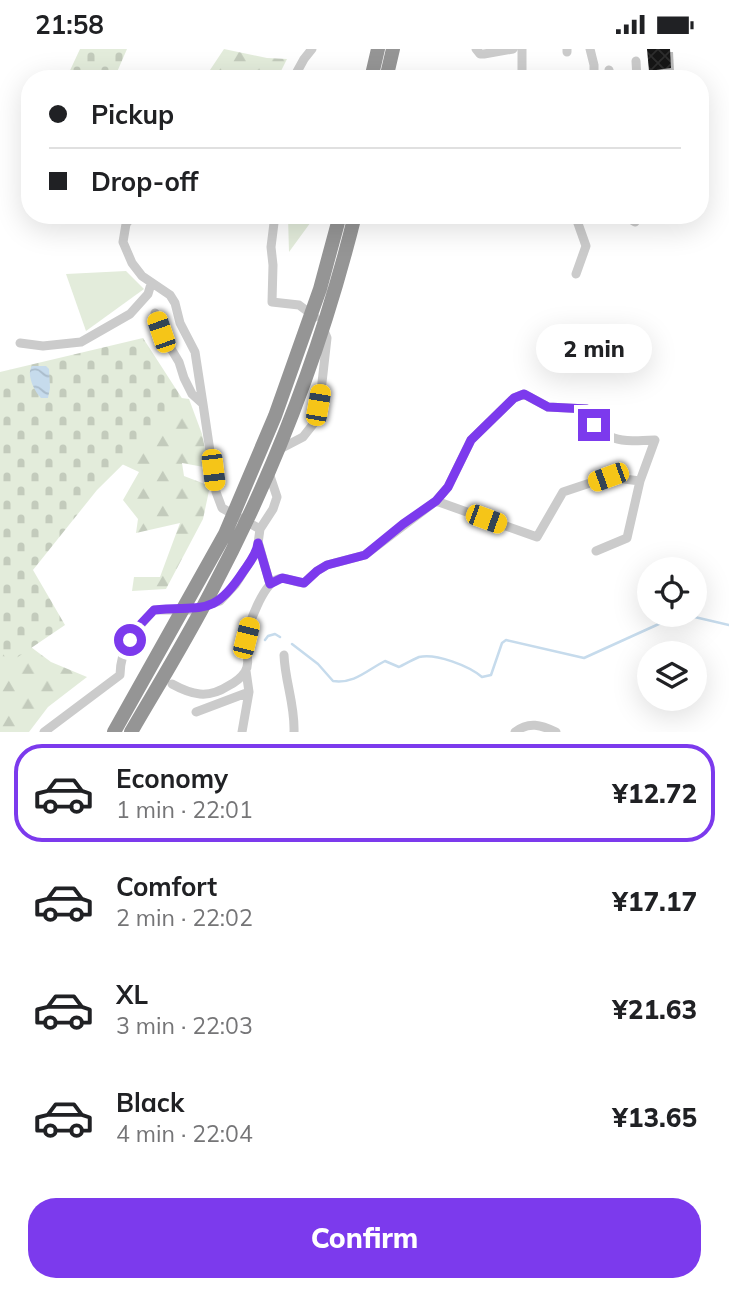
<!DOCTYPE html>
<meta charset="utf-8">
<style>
:root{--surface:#fff;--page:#f2f2f2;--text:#202124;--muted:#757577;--line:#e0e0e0;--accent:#7c3aed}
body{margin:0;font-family:Mulish,sans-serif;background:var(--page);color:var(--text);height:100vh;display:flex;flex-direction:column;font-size:26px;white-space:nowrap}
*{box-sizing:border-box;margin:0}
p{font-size:23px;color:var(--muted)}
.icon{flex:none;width:38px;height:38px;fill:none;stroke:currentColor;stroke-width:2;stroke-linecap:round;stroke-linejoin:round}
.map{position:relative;height:683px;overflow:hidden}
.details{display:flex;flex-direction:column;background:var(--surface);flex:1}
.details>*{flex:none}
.banner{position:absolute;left:21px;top:21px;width:688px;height:154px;border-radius:28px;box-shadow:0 7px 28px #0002;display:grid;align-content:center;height:154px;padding:0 28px;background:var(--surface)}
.tools{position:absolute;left:637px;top:508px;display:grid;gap:14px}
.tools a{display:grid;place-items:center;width:70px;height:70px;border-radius:50%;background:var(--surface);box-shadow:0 7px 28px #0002;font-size:35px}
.end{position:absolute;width:32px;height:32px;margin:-16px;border:9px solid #7c3aed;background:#fff;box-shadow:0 0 0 4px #fff}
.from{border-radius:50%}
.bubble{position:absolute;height:49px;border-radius:24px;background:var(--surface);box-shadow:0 7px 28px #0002;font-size:23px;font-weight:800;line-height:49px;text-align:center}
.car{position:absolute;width:21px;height:42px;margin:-21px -10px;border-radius:9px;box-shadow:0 0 5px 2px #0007;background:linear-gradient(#f5c518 24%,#345 0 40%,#f5c518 0 76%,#345 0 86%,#f5c518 0)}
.banner b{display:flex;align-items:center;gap:24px;height:66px;font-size:26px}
.banner b+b{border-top:2px solid var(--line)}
.banner i{width:18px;height:18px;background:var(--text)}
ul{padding:12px 0 0;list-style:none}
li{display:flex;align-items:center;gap:21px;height:98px;margin:0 14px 10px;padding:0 14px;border:4px solid transparent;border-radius:28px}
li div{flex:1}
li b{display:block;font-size:26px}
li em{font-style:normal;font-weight:800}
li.current{border-color:var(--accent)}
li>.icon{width:63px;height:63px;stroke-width:1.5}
.primary-button{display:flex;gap:14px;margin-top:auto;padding:14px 28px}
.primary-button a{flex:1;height:80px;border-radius:28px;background:var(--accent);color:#fff;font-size:28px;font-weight:800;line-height:80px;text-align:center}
.status{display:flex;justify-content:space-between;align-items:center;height:49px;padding:0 35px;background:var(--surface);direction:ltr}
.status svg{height:19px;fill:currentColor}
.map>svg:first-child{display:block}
</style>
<div class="status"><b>21:58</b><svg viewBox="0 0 49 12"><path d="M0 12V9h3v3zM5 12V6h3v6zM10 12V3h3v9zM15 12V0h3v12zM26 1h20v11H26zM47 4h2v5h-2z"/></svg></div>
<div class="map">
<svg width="729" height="683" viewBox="0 0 729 683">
<defs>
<pattern id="forest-firs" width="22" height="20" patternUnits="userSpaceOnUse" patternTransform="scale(1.75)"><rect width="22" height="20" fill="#e3ecdb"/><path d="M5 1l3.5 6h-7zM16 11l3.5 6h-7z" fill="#c3cbbc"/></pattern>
<pattern id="cemetery-stones" width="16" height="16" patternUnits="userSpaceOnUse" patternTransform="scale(1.75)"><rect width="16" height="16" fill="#e3ecdb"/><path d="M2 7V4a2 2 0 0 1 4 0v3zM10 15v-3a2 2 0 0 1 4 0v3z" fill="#c3cbbc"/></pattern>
<pattern id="water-waves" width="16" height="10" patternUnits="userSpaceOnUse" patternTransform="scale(1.75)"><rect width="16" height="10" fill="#c6dbec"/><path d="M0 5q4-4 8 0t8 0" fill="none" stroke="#aabccb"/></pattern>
<pattern id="building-cross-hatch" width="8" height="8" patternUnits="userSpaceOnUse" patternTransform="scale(1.75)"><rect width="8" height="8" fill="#151515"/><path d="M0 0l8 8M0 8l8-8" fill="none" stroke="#2f2f2f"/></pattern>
<filter id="shadow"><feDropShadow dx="3" dy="3" stdDeviation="0" flood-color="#0004"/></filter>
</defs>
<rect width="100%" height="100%" fill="#fff"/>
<path fill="#e3ecdb" d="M 126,222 L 144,240 L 86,282 L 66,225 Z"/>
<path fill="url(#forest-firs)" d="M 224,0 L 267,9 L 287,10 L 277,30 L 204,30 Z
M 288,166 L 316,166 L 289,203 L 288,168 Z
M 174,348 L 189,350 L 202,385 L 209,419 L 182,414 L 184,427 L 210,437 L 203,470 L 166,540 L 132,542 L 134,528 L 160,528 L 180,474 L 136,484 L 138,470 L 123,451 L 139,423 L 111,410 Z
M 0,575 L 51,613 L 87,628 L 48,658 L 29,683 L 0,683 Z"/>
<path fill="url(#cemetery-stones)" d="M 80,0 L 127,0 L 114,30 L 66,30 Z
M 143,289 L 185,354 L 97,441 L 33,521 L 65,576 L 9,614 L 0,600 L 0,323 Z"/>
<path fill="url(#water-waves)" d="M 32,317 L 46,317 L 49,320 L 50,339 L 48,349 L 41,349 C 34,342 26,325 32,317 Z"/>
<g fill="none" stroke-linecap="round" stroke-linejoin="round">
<path stroke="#c6dbec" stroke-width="2.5" d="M 265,591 L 268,587 L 275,585 L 280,588
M 292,595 L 318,615 L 333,632 C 355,635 367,621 385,612 L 399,618 C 405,615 412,611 419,608 C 436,604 469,617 482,628 L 491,626 L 502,594 L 506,591 L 584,609 L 672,569 L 686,566 L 729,576"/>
</g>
<path fill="url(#building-cross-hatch)" filter="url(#shadow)" d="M 647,0 L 670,0 L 671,19 L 649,22 Z"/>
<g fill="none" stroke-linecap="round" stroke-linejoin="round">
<path stroke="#cbcbcb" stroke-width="9" d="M 476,0 L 480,5 L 484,5 L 513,0
M 590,0 L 594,16 L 594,30
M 567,3 L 567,0
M 636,12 L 637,30
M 522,21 L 522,0
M 609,21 L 611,30
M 669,27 L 669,30
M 293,30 L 304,10 L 312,0
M 133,166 L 126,175 L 123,193 L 132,214 L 142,227 L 170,246 L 175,254 L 180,274 L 195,303 L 203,355
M 275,166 L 271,198 L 273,216 L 272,253 L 299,256 L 315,268
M 575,166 L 586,197 L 576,225
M 624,166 L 635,173
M 155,264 L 161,283 L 179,313 L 184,329 L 192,345 L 203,355 L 216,443 L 222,459 L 260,480
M 20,294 L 43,297 L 81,293 L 130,265 L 148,245 L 151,235
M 278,401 L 303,388 L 318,369 L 327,289 L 323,279
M 259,496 L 270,535
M 596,502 L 627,489 L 640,432
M 284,606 C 285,633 295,655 294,683
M 172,635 C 192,646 208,650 228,637 C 234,634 241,629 245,623 C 251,613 245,602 246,591 C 248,576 263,535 278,530 C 286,527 295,534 304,534 L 317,522 L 327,516 L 365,506 L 436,452 L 448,438 L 471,391 L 514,349 L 524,345 L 548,358 L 587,360 C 602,394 621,393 655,391 L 640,432 L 608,428 L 563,443 L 537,488 L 436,452
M 196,663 L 249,643
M 44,683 L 120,626 C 120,599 136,580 154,561 L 192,561 L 220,552 L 235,536 L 257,502 L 260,480 L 273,460 L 277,448 L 268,421
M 242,683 L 249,643 L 246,622
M 515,683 C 529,672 541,676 556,683"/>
<path stroke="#959595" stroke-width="14" d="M 371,30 L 378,0
M 386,30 L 393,0"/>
<path stroke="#959595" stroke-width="14" d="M 114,683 L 225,485 L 275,367 L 320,240 L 340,166
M 131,683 C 159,635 188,588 213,539 C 275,422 323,295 355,166"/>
</g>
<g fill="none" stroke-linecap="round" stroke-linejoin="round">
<path stroke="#7c3aed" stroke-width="9" d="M 130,591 L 137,579 L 154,561 C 201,556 213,569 243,523 C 249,514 257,505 258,494 L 270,535 L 282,529 L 304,534 L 317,522 L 327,516 L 365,506 L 403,475 L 436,452 L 448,438 L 471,391 L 514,349 L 524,345 L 548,358 L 587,360 L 594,376"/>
</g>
</svg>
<div class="tools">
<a><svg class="icon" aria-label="locate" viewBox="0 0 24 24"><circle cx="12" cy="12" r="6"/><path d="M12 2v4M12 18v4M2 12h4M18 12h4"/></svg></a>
<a><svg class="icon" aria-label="layers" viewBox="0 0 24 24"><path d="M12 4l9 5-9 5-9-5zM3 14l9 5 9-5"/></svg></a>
</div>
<i class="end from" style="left:130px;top:591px"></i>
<i class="end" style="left:594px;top:376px"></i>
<div class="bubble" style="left:536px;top:275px;width:116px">2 min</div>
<i class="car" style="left:161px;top:283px;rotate:341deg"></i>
<i class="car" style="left:318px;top:356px;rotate:10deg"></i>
<i class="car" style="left:213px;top:421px;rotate:173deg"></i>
<i class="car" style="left:608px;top:428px;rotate:250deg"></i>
<i class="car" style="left:486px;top:470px;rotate:110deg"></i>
<i class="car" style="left:246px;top:589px;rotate:14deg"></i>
<div class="banner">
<b><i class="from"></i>Pickup</b>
<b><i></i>Drop-off</b>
</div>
</div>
<section class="details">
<ul>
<li class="current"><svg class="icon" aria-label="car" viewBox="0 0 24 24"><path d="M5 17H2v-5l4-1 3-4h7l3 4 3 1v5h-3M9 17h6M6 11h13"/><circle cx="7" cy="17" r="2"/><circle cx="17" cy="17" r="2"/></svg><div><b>Economy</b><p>1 min · 22:01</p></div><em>¥12.72</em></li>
<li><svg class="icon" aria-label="car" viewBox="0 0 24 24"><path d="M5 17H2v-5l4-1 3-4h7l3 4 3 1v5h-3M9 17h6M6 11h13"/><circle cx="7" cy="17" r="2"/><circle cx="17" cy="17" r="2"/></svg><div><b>Comfort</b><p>2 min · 22:02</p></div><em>¥17.17</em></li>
<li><svg class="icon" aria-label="car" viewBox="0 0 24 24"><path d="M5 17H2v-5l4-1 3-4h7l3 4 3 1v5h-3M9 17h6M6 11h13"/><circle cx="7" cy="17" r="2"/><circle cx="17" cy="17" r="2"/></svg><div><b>XL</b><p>3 min · 22:03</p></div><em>¥21.63</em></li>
<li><svg class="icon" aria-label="car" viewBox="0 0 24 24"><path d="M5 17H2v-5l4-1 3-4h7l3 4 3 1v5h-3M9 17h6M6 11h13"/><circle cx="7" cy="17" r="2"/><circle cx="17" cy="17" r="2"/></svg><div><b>Black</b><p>4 min · 22:04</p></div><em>¥13.65</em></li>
</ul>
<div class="primary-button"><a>Confirm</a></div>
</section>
